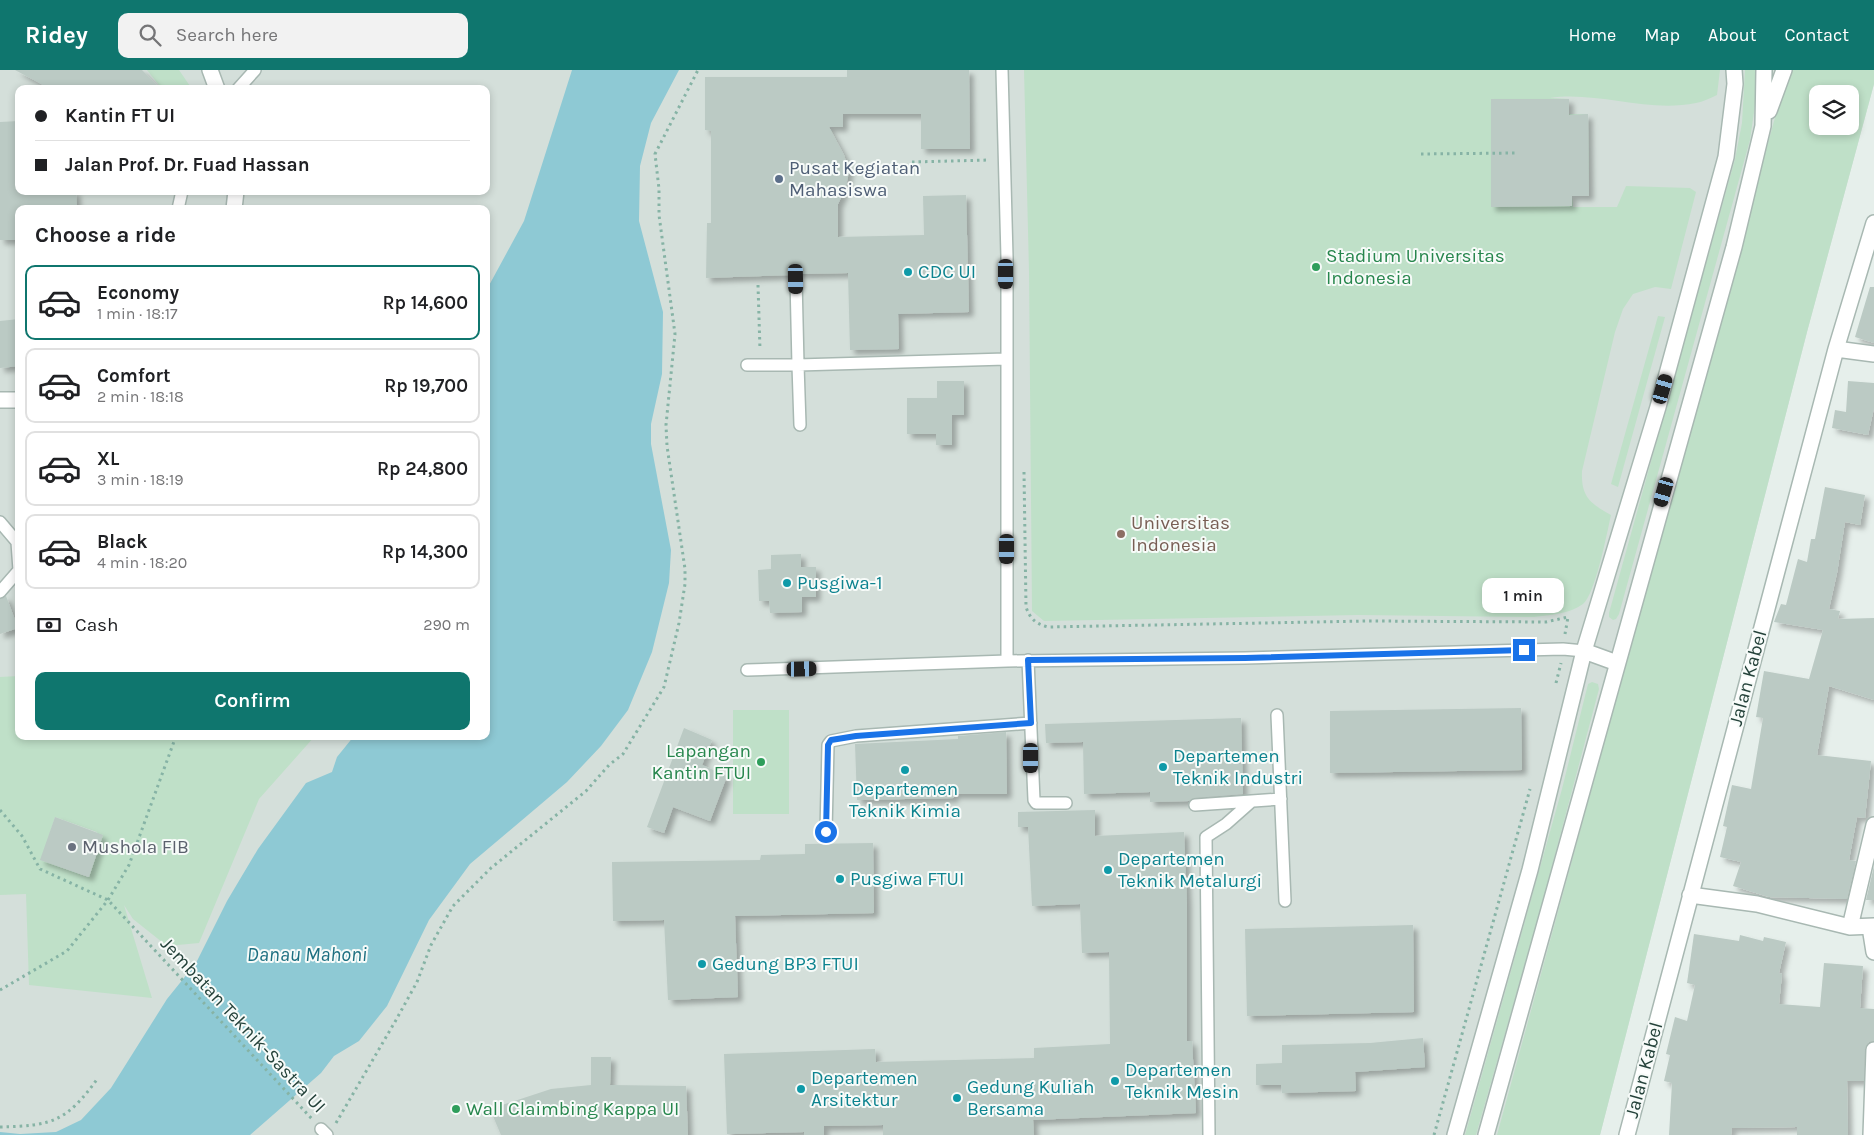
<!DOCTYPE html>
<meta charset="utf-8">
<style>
:root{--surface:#fff;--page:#f2f2f2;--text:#202124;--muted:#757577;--line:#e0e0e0;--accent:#0f766e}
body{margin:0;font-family:Karla,sans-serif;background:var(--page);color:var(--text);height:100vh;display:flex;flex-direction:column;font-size:19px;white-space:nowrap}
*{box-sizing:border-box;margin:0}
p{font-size:16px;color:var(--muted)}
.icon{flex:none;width:28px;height:28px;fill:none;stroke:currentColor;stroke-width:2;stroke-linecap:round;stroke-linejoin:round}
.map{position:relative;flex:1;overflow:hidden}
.details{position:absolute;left:15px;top:135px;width:475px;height:535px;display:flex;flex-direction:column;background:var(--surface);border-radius:10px;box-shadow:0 2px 8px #0003}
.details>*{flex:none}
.hud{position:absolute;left:15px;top:15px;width:475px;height:110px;border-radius:10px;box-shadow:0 2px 8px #0003;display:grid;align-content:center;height:110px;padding:0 20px;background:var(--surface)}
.fabs{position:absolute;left:1809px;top:15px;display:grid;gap:10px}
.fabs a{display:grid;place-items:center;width:50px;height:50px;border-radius:10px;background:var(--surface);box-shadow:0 2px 8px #0003;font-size:25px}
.end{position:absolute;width:22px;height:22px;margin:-11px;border:6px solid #1a73e8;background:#fff;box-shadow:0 0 0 2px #fff}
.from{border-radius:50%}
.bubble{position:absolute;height:35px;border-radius:10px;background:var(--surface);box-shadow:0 2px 8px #0003;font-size:16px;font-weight:600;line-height:35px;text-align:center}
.car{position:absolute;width:15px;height:30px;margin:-15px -8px;border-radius:6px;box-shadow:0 0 4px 1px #0007;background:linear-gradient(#222 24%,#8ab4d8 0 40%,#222 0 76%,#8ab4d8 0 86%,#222 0)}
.hud b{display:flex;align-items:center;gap:18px;height:48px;font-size:19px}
.hud b+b{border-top:1px solid var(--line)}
.hud i{width:12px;height:12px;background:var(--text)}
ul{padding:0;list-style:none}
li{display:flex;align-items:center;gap:15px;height:75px;margin:0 10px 8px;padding:0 10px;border:2px solid var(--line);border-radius:10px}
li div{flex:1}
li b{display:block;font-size:19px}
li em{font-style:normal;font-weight:600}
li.current{border-color:var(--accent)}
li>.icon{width:45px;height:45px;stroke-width:1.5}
h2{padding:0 20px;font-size:22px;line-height:60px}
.pay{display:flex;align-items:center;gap:12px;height:55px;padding:0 20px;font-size:19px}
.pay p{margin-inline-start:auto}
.action{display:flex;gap:10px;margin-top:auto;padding:10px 20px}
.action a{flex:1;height:58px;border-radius:10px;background:var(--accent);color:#fff;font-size:20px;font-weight:600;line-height:58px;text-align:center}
header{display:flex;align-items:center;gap:30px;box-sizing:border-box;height:70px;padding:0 25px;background:var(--accent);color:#fff}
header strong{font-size:24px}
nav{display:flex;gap:28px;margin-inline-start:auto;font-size:18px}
.search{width:350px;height:45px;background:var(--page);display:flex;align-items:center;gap:12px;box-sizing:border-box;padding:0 18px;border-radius:10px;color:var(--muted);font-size:19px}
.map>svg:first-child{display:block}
</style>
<header>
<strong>Ridey</strong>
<div class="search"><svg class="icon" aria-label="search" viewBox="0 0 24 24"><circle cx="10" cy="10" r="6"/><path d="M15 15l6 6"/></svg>Search here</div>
<nav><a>Home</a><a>Map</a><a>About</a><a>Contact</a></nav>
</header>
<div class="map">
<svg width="1874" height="1065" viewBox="0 0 1874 1065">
<defs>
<filter id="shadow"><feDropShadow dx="4.5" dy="4.5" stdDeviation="2.5" flood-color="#0004"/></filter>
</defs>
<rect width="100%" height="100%" fill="#e6efeb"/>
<path fill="#d4dfda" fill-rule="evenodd" d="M 0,0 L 1874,0 L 1874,14 L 1807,262 L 1600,1065 L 0,1065 ZM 19,19 L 486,19 L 486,121 L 19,121 ZM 1818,24 L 1850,24 L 1850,56 L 1818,56 ZM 19,139 L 486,139 L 486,666 L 19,666 Z"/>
<path fill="#bfe0c8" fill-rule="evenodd" d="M 147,0 L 179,0 L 192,19 L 162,19 Z
M 1024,0 L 1720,0 L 1717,25 C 1710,28 1703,32 1696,33 C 1647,43 1597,21 1550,28 L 1569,29 L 1569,44 L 1588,44 L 1589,126 L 1572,126 L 1573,137 L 1617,137 L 1626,116 L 1690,118 L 1696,122 L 1671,219 L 1655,217 L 1633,224 L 1623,239 L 1615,262 L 1582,401 C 1581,427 1590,433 1611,445 C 1607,463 1595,525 1583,534 C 1570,544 1549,545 1534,547 L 1358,545 L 1044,551 L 1032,541 L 1029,201 Z
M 1745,0 L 1756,0 L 1756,28 L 1750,70 L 1619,544 L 1616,549 L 1613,550 L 1609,547 L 1609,543 L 1735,89 L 1742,53 Z
M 1788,0 L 1874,0 L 1874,14 L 1807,262 L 1600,1065 L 1497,1065 ZM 1818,24 L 1850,24 L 1850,56 L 1818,56 Z
M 1658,246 L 1665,247 L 1618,417 L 1611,414 Z
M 19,606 L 19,666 L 315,666 L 259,729 L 199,873 L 167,876 L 133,849 L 124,835 L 152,928 L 29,915 L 26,824 L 0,825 L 0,607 ZM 55,747 L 97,762 L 93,780 L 96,785 L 88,807 L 41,790 Z
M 1592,612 L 1598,614 L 1599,619 L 1542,834 L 1476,1065 L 1465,1065 L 1562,719 L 1588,614 Z
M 733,640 L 789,640 L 789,744 L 733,744 Z"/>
<path fill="#8ec9d4" d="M 572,0 L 679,0 L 651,53 L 640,96 L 639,151 L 663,242 L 662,304 L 651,354 L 651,374 L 671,480 L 669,513 L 652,582 L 628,640 L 601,676 L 567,712 L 470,794 L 429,850 L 387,936 L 359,971 L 334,986 L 321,1003 L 250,1065 L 0,1065 L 0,1062 L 20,1064 L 56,1062 L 81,1050 L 111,1018 L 167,929 L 196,893 L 227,831 L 258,779 L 306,713 L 332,702 L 337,687 L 354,666 L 486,666 L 486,221 L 524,151 Z"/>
<path fill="#bbcac4" filter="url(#shadow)" d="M 15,0 L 142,0 L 161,19 L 51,19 Z
M 847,0 L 969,0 L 970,79 L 921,79 L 921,44 L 843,44 L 843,57 L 829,57 L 844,85 L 849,101 L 846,117 L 838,134 L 838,167 L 924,165 L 923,126 L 966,125 L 969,242 L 898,244 L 899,279 L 850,280 L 848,203 L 802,204 L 795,202 L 790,205 L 706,208 L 707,153 L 711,153 L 711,61 L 705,60 L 705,7 L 847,7 Z
M 1491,29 L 1569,29 L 1569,45 L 1588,44 L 1589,126 L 1572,126 L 1572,136 L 1491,137 Z
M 19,51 L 19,121 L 76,121 L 77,139 L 19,139 L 19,170 L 0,170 L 0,52 Z
M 1870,217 L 1874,217 L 1874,273 L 1855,267 Z
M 19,249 L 19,296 L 0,298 L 0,251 Z
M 937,311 L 964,311 L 964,345 L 952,345 L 952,375 L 936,375 L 936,364 L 907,364 L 907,328 L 937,328 Z
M 1848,311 L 1874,313 L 1874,338 L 1868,365 L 1832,358 L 1835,340 L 1846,342 Z
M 1825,417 L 1865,425 L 1860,455 L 1845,452 L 1837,503 L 1829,539 L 1840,541 L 1838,549 L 1874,548 L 1874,630 L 1829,616 L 1817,685 L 1871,691 L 1865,748 L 1857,747 L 1849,790 L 1856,791 L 1847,829 L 1769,827 L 1733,816 L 1741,792 L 1720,787 L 1727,757 L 1723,756 L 1732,715 L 1751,719 L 1763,648 L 1756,647 L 1764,601 L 1809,609 L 1823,560 L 1774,552 L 1781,534 L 1786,535 L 1798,489 L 1807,492 L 1811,469 L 1815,469 Z
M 801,484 L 801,497 L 816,497 L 816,527 L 802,527 L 802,542 L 770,543 L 769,531 L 759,531 L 758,500 L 771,499 L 771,485 Z
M 6,526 L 18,558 L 0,564 L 0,529 Z
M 1521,638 L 1522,700 L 1330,703 L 1330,641 Z
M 1241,648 L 1243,724 L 1194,728 L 1189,731 L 1150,732 L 1150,722 L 1084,724 L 1083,672 L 1046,673 L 1045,654 Z
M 684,658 L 712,670 L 702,695 L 727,706 L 710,751 L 673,737 L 664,763 L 647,757 Z
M 1006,662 L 1007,724 L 954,724 L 954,728 L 857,730 L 855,674 L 958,669 L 958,666 Z
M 1095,740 L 1095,766 L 1184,762 L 1187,833 L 1187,971 L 1192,971 L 1196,1043 L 1033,1050 L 1034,1065 L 883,1065 L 883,1055 L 824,1056 L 824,1065 L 804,1065 L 804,1062 L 727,1064 L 724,984 L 875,979 L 876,992 L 1034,988 L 1034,978 L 1110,974 L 1109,882 L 1082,883 L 1080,834 L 1032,836 L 1028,757 L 1018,757 L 1018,742 Z
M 55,747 L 103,765 L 89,807 L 40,790 Z
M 873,773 L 874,843 L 735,846 L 738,927 L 668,930 L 664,850 L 613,851 L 612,792 L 760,790 L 761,785 L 805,784 L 805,774 Z
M 1874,796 L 1874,830 L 1866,830 Z
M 1413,855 L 1414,942 L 1247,946 L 1245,859 Z
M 1694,864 L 1739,871 L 1740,865 L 1763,871 L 1764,867 L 1786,872 L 1779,903 L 1782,904 L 1779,934 L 1820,937 L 1824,893 L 1863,896 L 1860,938 L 1874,939 L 1874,971 L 1869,972 L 1865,979 L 1864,1011 L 1847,1011 L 1848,1065 L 1797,1065 L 1797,1057 L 1732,1058 L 1731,1065 L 1669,1065 L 1672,1013 L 1664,1011 L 1670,985 L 1666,984 L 1675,947 L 1687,951 L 1695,915 L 1687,913 Z
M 1423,968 L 1425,997 L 1355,1002 L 1356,1021 L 1282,1023 L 1281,1015 L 1256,1015 L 1256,994 L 1282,993 L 1282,975 L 1370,973 Z
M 591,987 L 611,987 L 610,1015 L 686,1016 L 688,1065 L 501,1065 L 490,1039 L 551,1019 L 591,1015 Z"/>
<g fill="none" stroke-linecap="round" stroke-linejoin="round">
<defs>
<path id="lane" d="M 1002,0 L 1007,187 L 1007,591 L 1245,588 L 1563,579 L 1584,581
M 238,19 L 255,0
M 178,139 L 182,121
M 747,295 L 798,295 L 796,209
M 800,355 L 798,295 L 1006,289
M 0,452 L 17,472 L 19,500 L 0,522
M 1028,590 L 1034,730 L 1036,733 L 1066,733
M 747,600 L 1007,591
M 1277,645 L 1285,831
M 1195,735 L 1281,729
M 826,762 L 828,675 L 831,671 L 856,666 L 1031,653
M 321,1059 L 327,1065
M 1209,1065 L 1206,767 L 1226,754 L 1252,731"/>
<path id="street" d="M 210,0 L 217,19
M 1769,41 L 1784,0
M 234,139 L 236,121
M 1836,279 L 1874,284
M 0,330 L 19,330
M 1584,581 L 1617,593
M 1690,825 L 1757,834 L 1850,857 L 1874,856
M 1850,857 L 1874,755
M 1870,857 L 1874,882
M 1455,1065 L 1530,800 L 1584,581 L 1658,337 L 1726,87 L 1735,14 L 1734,0
M 1486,1065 L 1734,177 L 1763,56 L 1764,0
M 1627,1065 L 1836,279 L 1874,153
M 1871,1065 L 1874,980"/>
</defs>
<use href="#lane" stroke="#a8b8b2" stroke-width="14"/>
<use href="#street" stroke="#a8b8b2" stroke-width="18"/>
<path stroke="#86b3a5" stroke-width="3" stroke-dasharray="2.5 4" stroke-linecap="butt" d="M 1421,84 L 1515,83
M 912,92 L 989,90
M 758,215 L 760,280
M 1024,402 L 1026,537 C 1030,549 1036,554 1048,557 L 1369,551 L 1546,552 L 1568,547 L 1565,564
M 1556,613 L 1561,593
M 0,740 L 22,766 L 40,799 L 108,830 L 312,1049
M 0,920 L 67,881 L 108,830 L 129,795 L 176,666
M 336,1053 L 396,950 L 417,912 L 431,875 L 453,836 L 491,798 L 586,721 L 609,695 L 623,684 L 664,617 L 679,553 L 685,514 L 685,499 L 667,376 L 666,355 L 675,264 L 659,145 L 659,119 L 655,84 L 698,0
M 0,1057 C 53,1056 67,1051 98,1008
M 1434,1065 L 1530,719"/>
<use href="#lane" stroke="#fff" stroke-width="11"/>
<use href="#street" stroke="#fff" stroke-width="15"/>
</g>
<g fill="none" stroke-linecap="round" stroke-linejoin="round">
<path stroke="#1a73e8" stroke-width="6" d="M 826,762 L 828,675 L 831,670 L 856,666 L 1031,653 L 1028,590 L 1245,588 L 1524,580"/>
</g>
<circle fill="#5c6f8a" stroke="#f7fbf9" stroke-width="2" cx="779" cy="109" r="5"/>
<g fill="#2e9e5b" stroke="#f7fbf9" stroke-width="2">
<circle cx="1316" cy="197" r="5"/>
<circle cx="761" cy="692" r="5"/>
<circle cx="456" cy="1039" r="5"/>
</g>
<g fill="#0f9aa8" stroke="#f7fbf9" stroke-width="2">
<circle cx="908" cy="202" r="5"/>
<circle cx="787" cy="513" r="5"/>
<circle cx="1163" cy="697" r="5"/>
<circle cx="905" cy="700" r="5"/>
<circle cx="1108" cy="800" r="5"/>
<circle cx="840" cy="809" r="5"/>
<circle cx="702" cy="894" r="5"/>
<circle cx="1115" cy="1011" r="5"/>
<circle cx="801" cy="1019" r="5"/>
<circle cx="957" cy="1028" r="5"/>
</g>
<circle fill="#8d6e63" stroke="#f7fbf9" stroke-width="2" cx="1121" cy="464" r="5"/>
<circle fill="#6b7280" stroke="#f7fbf9" stroke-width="2" cx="72" cy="777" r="5"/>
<g text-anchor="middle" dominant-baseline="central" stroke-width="4" stroke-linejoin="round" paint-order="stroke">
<g font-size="19" fill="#4e5e75" stroke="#f7fbf9" text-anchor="start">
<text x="789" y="98">Pusat Kegiatan<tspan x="789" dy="22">Mahasiswa</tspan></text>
</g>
<g font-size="19" fill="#27864d" stroke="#f7fbf9" text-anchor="start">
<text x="1326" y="186">Stadium Universitas<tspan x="1326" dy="22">Indonesia</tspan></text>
<text x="751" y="681" text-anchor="end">Lapangan<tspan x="751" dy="22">Kantin FTUI</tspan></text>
<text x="466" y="1039">Wall Claimbing Kappa UI</text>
</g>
<g font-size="19" fill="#0d838f" stroke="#f7fbf9" text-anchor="start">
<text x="918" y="202">CDC UI</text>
<text x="797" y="513">Pusgiwa-1</text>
<text x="1173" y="686">Departemen<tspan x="1173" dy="22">Teknik Industri</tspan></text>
<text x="905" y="719" text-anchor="middle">Departemen<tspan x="905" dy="22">Teknik Kimia</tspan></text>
<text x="1118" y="789">Departemen<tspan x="1118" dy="22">Teknik Metalurgi</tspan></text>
<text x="850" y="809">Pusgiwa FTUI</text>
<text x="712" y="894">Gedung BP3 FTUI</text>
<text x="1125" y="1000">Departemen<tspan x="1125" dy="22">Teknik Mesin</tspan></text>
<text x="811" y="1008">Departemen<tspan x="811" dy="22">Arsitektur</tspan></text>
<text x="967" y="1017">Gedung Kuliah<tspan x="967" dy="22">Bersama</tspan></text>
</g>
<g font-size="19" fill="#785e54" stroke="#f7fbf9" text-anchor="start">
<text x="1131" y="453">Universitas<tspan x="1131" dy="22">Indonesia</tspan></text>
</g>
<g font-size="19" fill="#24423a" stroke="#f7fbf9">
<text transform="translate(1748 608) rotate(-75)">Jalan Kabel</text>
<text transform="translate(243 955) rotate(47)">Jembatan Teknik-Sastra UI</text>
<text transform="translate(1644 1000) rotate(-75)">Jalan Kabel</text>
</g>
<g font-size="19" fill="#5b616d" stroke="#f7fbf9" text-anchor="start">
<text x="82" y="777">Mushola FIB</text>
</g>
<g font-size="20" font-style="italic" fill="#1c6f80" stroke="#f7fbf9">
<text x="307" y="884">Danau Mahoni</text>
</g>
</g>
</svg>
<div class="fabs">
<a><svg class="icon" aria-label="layers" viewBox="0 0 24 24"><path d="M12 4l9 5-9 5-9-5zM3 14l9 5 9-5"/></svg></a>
</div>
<i class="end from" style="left:826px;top:762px"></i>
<i class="end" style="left:1524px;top:580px"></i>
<div class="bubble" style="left:1482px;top:508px;width:82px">1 min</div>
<i class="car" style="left:1006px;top:204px;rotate:180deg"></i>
<i class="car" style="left:796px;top:209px;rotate:179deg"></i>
<i class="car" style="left:1663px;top:319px;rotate:16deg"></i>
<i class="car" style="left:1664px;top:422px;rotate:196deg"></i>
<i class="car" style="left:1007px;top:479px;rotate:180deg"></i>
<i class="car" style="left:802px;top:599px;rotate:89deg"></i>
<i class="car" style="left:1031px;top:688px;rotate:180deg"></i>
<div class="hud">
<b><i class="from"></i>Kantin FT UI</b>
<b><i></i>Jalan Prof. Dr. Fuad Hassan</b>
</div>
<section class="details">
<h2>Choose a ride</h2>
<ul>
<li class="current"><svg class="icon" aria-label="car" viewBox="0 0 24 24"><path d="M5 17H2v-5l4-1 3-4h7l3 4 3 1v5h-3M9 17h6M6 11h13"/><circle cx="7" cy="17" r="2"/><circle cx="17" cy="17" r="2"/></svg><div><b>Economy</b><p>1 min · 18:17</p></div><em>Rp 14,600</em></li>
<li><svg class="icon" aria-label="car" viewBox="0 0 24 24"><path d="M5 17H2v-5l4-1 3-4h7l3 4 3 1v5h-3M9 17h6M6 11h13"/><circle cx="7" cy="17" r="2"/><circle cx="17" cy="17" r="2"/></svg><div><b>Comfort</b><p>2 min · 18:18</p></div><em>Rp 19,700</em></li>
<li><svg class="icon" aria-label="car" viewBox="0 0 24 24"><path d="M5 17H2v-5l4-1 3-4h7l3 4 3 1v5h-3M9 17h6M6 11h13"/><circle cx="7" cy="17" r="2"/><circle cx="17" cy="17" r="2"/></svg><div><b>XL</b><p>3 min · 18:19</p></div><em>Rp 24,800</em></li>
<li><svg class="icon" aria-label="car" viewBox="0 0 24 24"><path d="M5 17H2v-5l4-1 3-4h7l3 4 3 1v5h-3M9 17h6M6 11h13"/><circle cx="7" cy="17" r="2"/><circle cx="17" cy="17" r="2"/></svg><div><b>Black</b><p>4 min · 18:20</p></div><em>Rp 14,300</em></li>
</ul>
<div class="pay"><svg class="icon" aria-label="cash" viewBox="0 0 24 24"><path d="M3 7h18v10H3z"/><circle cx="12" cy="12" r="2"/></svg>Cash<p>290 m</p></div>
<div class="action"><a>Confirm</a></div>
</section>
</div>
